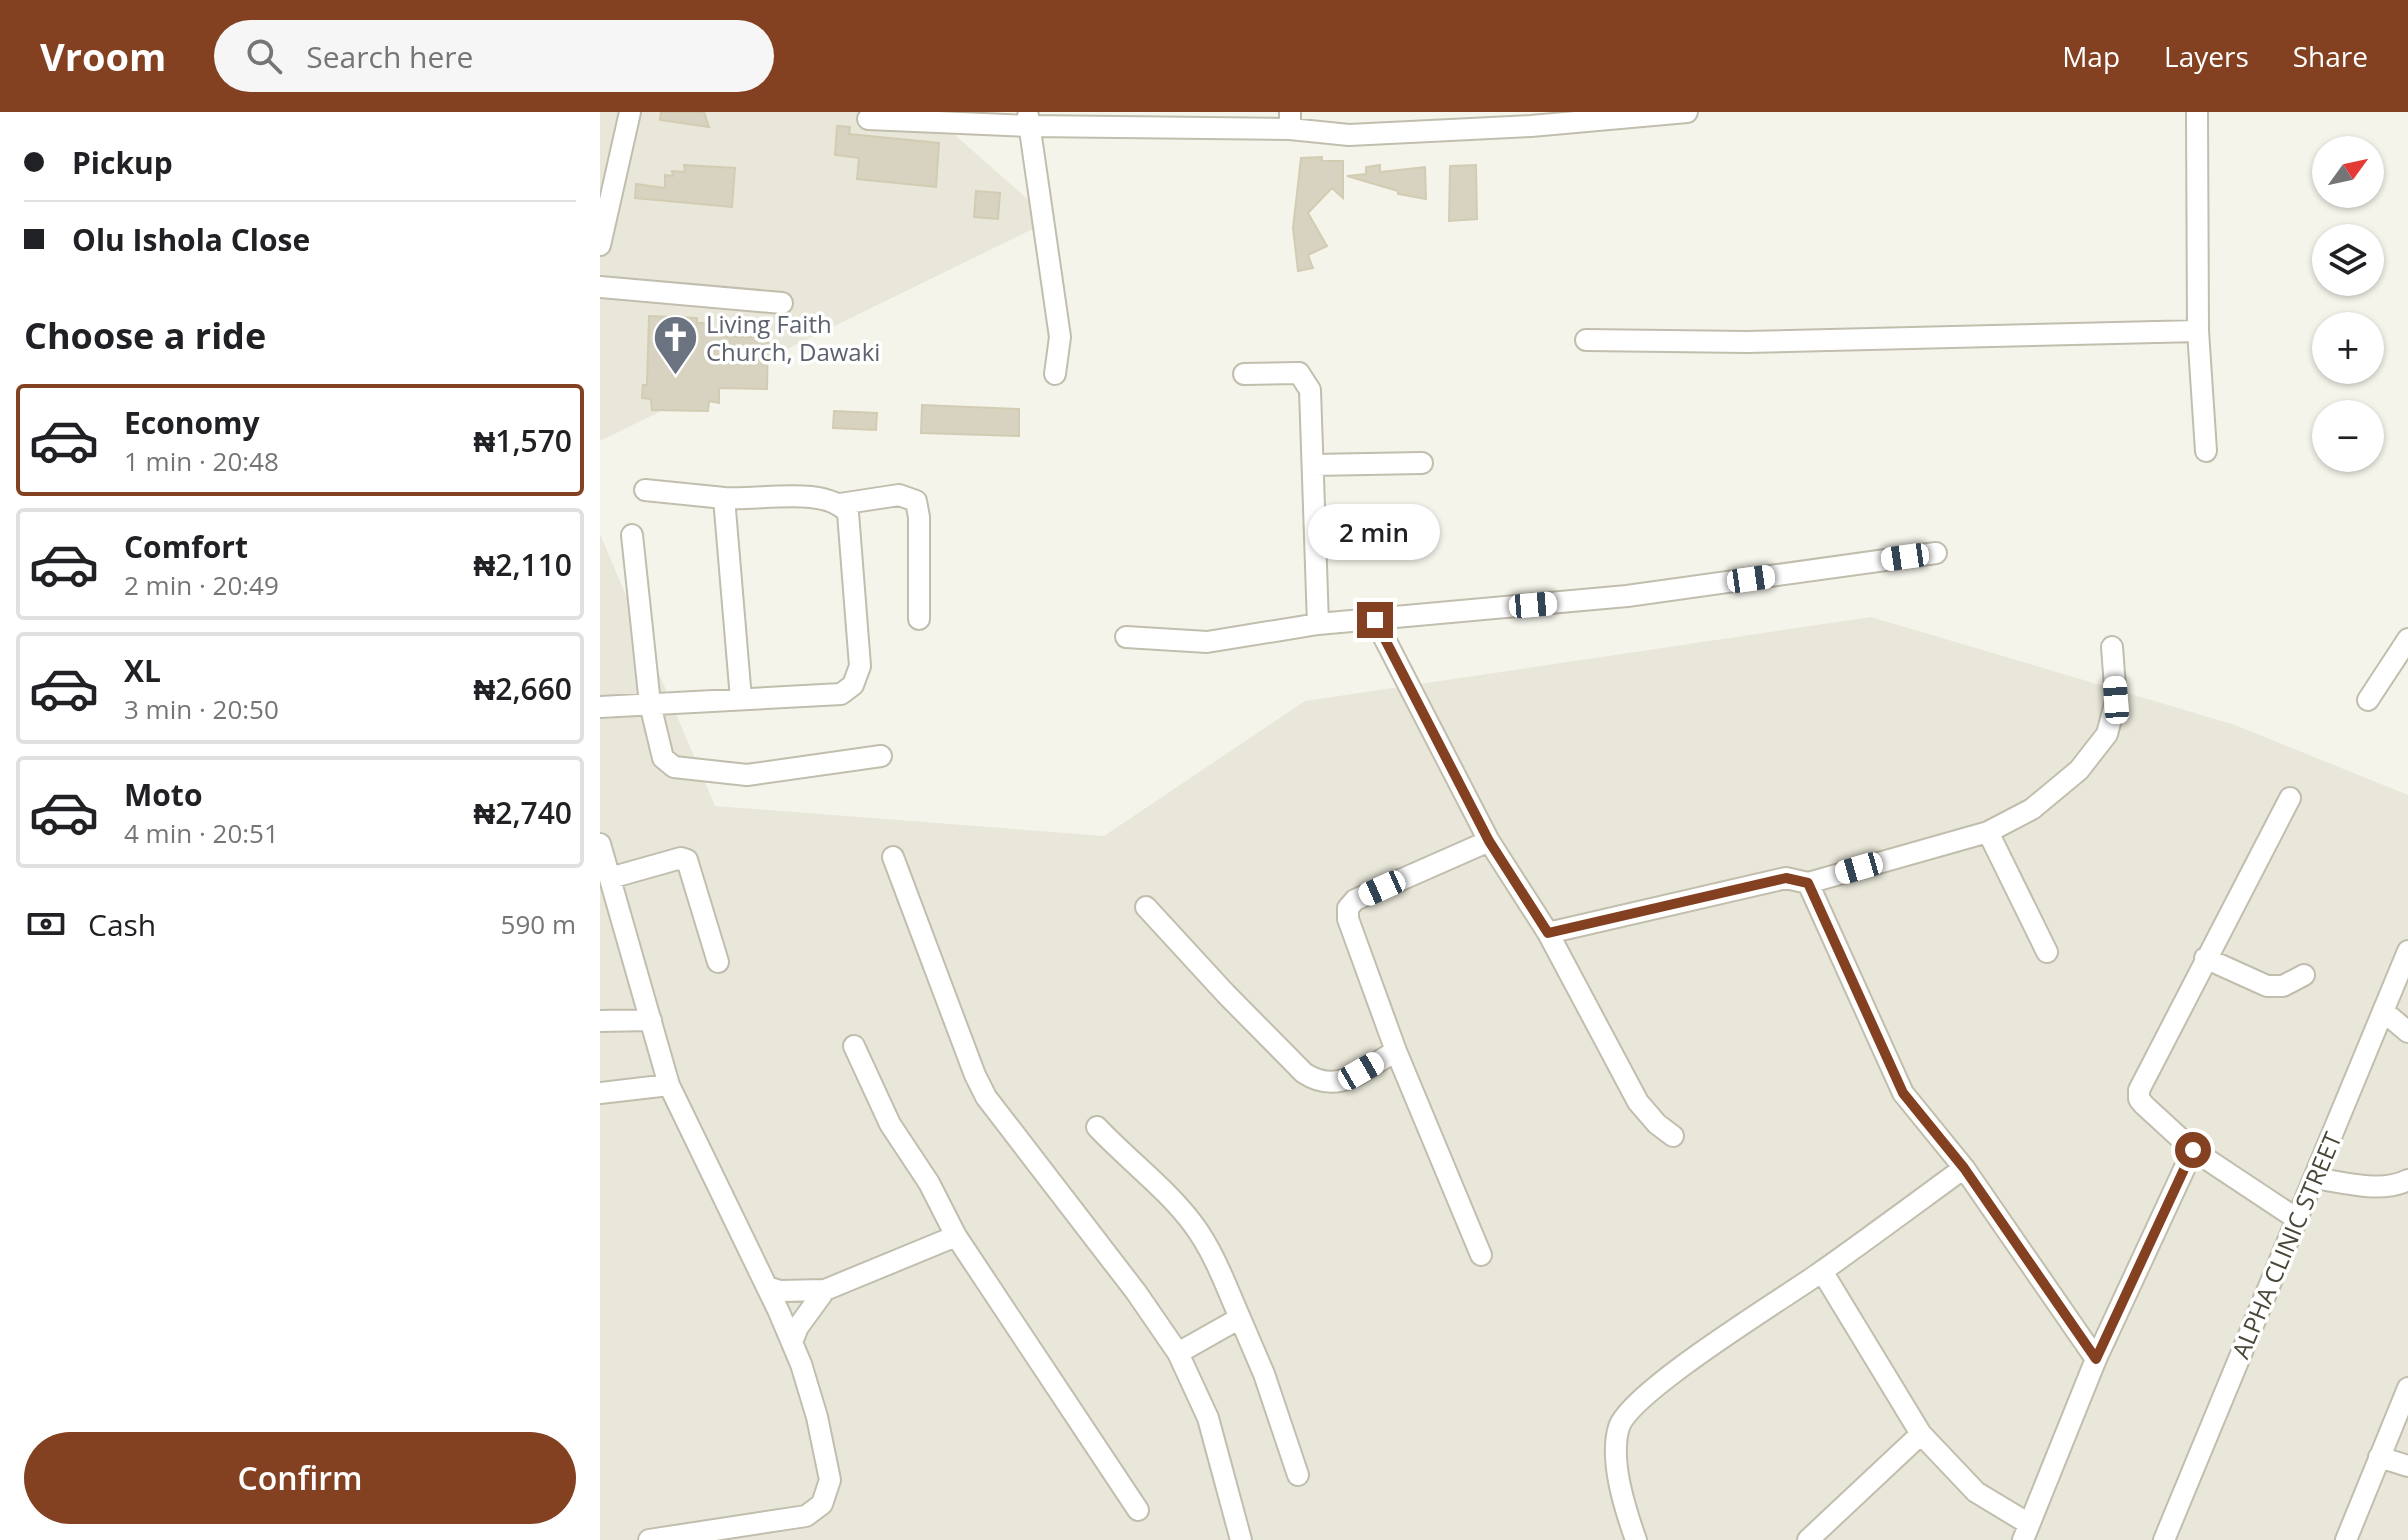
<!DOCTYPE html>
<meta charset="utf-8">
<style>
:root{--surface:#fff;--page:#f6f6f6;--text:#202124;--muted:#757577;--line:#e0e0e0;--accent:#834121}
body{margin:0;font-family:"Open Sans",sans-serif;background:var(--page);color:var(--text);height:100vh;display:flex;flex-direction:column;font-size:30px;white-space:nowrap}
*{box-sizing:border-box;margin:0}
p{font-size:26px;color:var(--muted)}
.icon{flex:none;width:44px;height:44px;fill:none;stroke:currentColor;stroke-width:2;stroke-linecap:round;stroke-linejoin:round}
.map{position:relative;flex:1;overflow:hidden}
.panel{display:flex;flex-direction:column;background:var(--surface);width:600px}
.panel>*{flex:none}
.guide{display:grid;align-content:center;height:176px;padding:0 24px;background:var(--surface)}
.needle{width:52px;rotate:57deg}
.fabs{position:absolute;left:1712px;top:24px;display:grid;gap:16px}
.fabs a{display:grid;place-items:center;width:72px;height:72px;border-radius:50%;background:var(--surface);box-shadow:0 2px 6px #0004;font-size:40px}
.end{position:absolute;width:36px;height:36px;margin:-18px;border:10px solid #834121;background:#fff;box-shadow:0 0 0 4px #fff}
.from{border-radius:50%}
.bubble{position:absolute;height:56px;border-radius:28px;background:var(--surface);box-shadow:0 2px 6px #0004;font-size:26px;font-weight:600;line-height:56px;text-align:center}
.car{position:absolute;width:24px;height:48px;margin:-24px -12px;border-radius:10px;box-shadow:0 0 6px 2px #0007;background:linear-gradient(#fff 24%,#345 0 40%,#fff 0 76%,#345 0 86%,#fff 0)}
.guide b{display:flex;align-items:center;gap:28px;height:76px;font-size:30px}
.guide b+b{border-top:2px solid var(--line)}
.guide i{width:20px;height:20px;background:var(--text)}
ul{padding:0;list-style:none}
li{display:flex;align-items:center;gap:24px;height:112px;margin:0 16px 12px;padding:0 8px;border:4px solid var(--line);border-radius:8px}
li div{flex:1}
li b{display:block;font-size:30px}
li em{font-style:normal;font-weight:600}
li.selected{border-color:var(--accent)}
li>.icon{width:72px;height:72px;stroke-width:1.5}
h2{padding:0 24px;font-size:36px;line-height:96px}
.pay{display:flex;align-items:center;gap:20px;height:88px;padding:0 24px;font-size:30px}
.pay p{margin-inline-start:auto}
.action{display:flex;gap:16px;margin-top:auto;padding:16px 24px}
.action a{flex:1;height:92px;border-radius:48px;background:var(--accent);color:#fff;font-size:32px;font-weight:600;line-height:92px;text-align:center}
header{display:flex;align-items:center;gap:48px;box-sizing:border-box;height:112px;padding:0 40px;background:var(--accent);color:#fff}
header strong{font-size:38px}
nav{display:flex;gap:44px;margin-inline-start:auto;font-size:28px}
.search{width:560px;height:72px;background:var(--page);display:flex;align-items:center;gap:20px;box-sizing:border-box;padding:0 28px;border-radius:44px;color:var(--muted);font-size:30px}
main{display:flex;flex:1;min-height:0}
.map>svg:first-child{display:block}
</style>
<header>
<strong>Vroom</strong>
<div class="search"><svg class="icon" aria-label="search" viewBox="0 0 24 24"><circle cx="10" cy="10" r="6"/><path d="M15 15l6 6"/></svg>Search here</div>
<nav><a>Map</a><a>Layers</a><a>Share</a></nav>
</header>
<main>
<section class="panel">
<div class="guide">
<b><i class="from"></i>Pickup</b>
<b><i></i>Olu Ishola Close</b>
</div>
<h2>Choose a ride</h2>
<ul>
<li class="selected"><svg class="icon" aria-label="car" viewBox="0 0 24 24"><path d="M5 17H2v-5l4-1 3-4h7l3 4 3 1v5h-3M9 17h6M6 11h13"/><circle cx="7" cy="17" r="2"/><circle cx="17" cy="17" r="2"/></svg><div><b>Economy</b><p>1 min · 20:48</p></div><em>₦1,570</em></li>
<li><svg class="icon" aria-label="car" viewBox="0 0 24 24"><path d="M5 17H2v-5l4-1 3-4h7l3 4 3 1v5h-3M9 17h6M6 11h13"/><circle cx="7" cy="17" r="2"/><circle cx="17" cy="17" r="2"/></svg><div><b>Comfort</b><p>2 min · 20:49</p></div><em>₦2,110</em></li>
<li><svg class="icon" aria-label="car" viewBox="0 0 24 24"><path d="M5 17H2v-5l4-1 3-4h7l3 4 3 1v5h-3M9 17h6M6 11h13"/><circle cx="7" cy="17" r="2"/><circle cx="17" cy="17" r="2"/></svg><div><b>XL</b><p>3 min · 20:50</p></div><em>₦2,660</em></li>
<li><svg class="icon" aria-label="car" viewBox="0 0 24 24"><path d="M5 17H2v-5l4-1 3-4h7l3 4 3 1v5h-3M9 17h6M6 11h13"/><circle cx="7" cy="17" r="2"/><circle cx="17" cy="17" r="2"/></svg><div><b>Moto</b><p>4 min · 20:51</p></div><em>₦2,740</em></li>
</ul>
<div class="pay"><svg class="icon" aria-label="cash" viewBox="0 0 24 24"><path d="M3 7h18v10H3z"/><circle cx="12" cy="12" r="2"/></svg>Cash<p>590 m</p></div>
<div class="action"><a>Confirm</a></div>
</section>
<div class="map">
<svg width="1808" height="1428" viewBox="0 0 1808 1428">
<rect width="100%" height="100%" fill="#f5f4eb"/>
<path fill="#e9e7d9" d="M 0,0 L 329,0 L 451,108 L 0,329 Z
M 0,422 L 115,694 L 504,724 L 705,589 L 1271,505 L 1635,613 L 1808,683 L 1808,1428 L 0,1428 Z"/>
<path fill="#d7d3c0" stroke="#d2ccb3" stroke-width="2" d="M 61,0 L 104,0 L 109,15 L 60,8 Z
M 237,14 L 250,15 L 249,22 L 339,31 L 336,75 L 257,67 L 259,46 L 235,43 Z
M 722,45 L 722,49 L 743,49 L 743,86 L 732,76 L 708,101 L 727,134 L 708,143 L 713,156 L 698,159 L 693,116 L 701,46 Z
M 84,53 L 135,56 L 132,95 L 35,86 L 36,72 L 65,76 L 65,63 L 73,64 L 72,59 L 85,60 Z
M 780,53 L 780,60 L 825,55 L 826,87 L 798,82 L 798,79 L 747,64 L 766,62 L 766,55 Z
M 876,53 L 877,107 L 849,109 L 850,54 Z
M 376,79 L 400,81 L 398,107 L 374,105 Z
M 49,204 L 97,206 L 97,211 L 110,211 L 110,224 L 168,226 L 167,277 L 119,276 L 119,291 L 109,289 L 108,299 L 52,298 L 51,287 L 42,286 L 43,273 L 47,273 Z
M 322,293 L 419,297 L 419,324 L 321,321 Z
M 234,299 L 277,301 L 276,318 L 233,316 Z"/>
<g fill="none" stroke-linecap="round" stroke-linejoin="round">
<defs>
<path id="minor" d="M 690,0 L 690,17 L 749,23 L 931,14 L 1087,0
M 1597,0 L 1598,219 L 1606,339
M 428,4 L 460,225 L 455,262
M 268,7 L 430,14 L 690,17
M 0,133 L 30,0
M 0,175 L 182,191
M 986,228 L 1147,230 L 1598,219
M 644,262 L 699,261 L 710,278 L 718,512
M 713,353 L 822,351
M 45,378 L 124,386
M 240,392 L 299,383 L 316,389 L 319,405 L 319,507
M 32,423 L 50,592 L 63,646 L 74,655 L 147,663 L 281,644
M 775,508 L 889,729 L 948,821 L 1038,990 L 1057,1012 L 1073,1024
M 526,525 L 607,530 L 718,512 L 1027,484 L 1336,441
M 1768,588 L 1808,527
M 0,595 L 241,582 L 253,573 L 260,554 L 248,401 C 225,373 159,389 124,386 L 141,587
M 1690,686 L 1539,978 L 1539,987 L 1544,993 L 1593,1038 L 1697,1107
M 1388,720 L 1447,840
M 0,732 L 69,973 L 179,1200 L 201,1252 L 217,1305 L 230,1368 L 222,1392 L 206,1404 L 49,1428
M 293,745 L 375,963 L 386,985 L 536,1180 L 578,1241 L 608,1306 L 641,1428
M 10,766 L 81,746 L 87,748 L 118,850
M 1208,771 L 1303,981 L 1364,1056 L 1496,1247
M 546,795 L 626,882 L 704,961 C 739,984 764,957 796,939
M 948,821 L 1186,766 L 1208,771 L 1388,720 L 1432,697 L 1479,658 L 1507,622 L 1516,588 L 1512,535
M 1605,846 L 1667,874 L 1683,874 L 1704,863
M 1783,899 L 1808,920
M 0,909 L 51,908
M 254,934 L 290,1012 L 329,1071 L 356,1124 L 538,1398
M 0,981 L 69,973
M 497,1015 C 528,1048 566,1076 593,1112 C 614,1140 626,1174 640,1206 L 578,1241
M 1714,1066 C 1743,1070 1781,1082 1808,1068
M 881,1143 L 796,939 L 748,807 L 748,796 L 755,788 L 889,729
M 1222,1159 L 1321,1322 L 1376,1380 L 1429,1412
M 167,1175 L 180,1179 L 225,1178 L 356,1124
M 640,1206 L 664,1262 L 698,1363
M 192,1230 L 198,1215 L 225,1178
M 1779,1345 L 1808,1354
M 1036,1428 C 1025,1397 1009,1348 1019,1315 C 1031,1279 1183,1187 1221,1160 C 1269,1126 1316,1091 1364,1056
M 1208,1428 L 1321,1322
M 1423,1428 L 1496,1247 L 1593,1038
M 1564,1428 L 1808,839
M 1746,1428 L 1808,1276"/>
</defs>
<use href="#minor" stroke="#c1bead" stroke-width="24"/>
<use href="#minor" stroke="#fff" stroke-width="20"/>
</g>
<g fill="none" stroke-linecap="round" stroke-linejoin="round">
<path stroke="#834121" stroke-width="10" d="M 775,508 L 889,729 L 948,821 L 1186,766 L 1208,771 L 1303,981 L 1364,1056 L 1496,1247 L 1593,1038"/>
</g>
<defs>
<symbol id="church-pin" viewBox="-11 -11 22 30"><path d="M0 17L-7.5 6A9.5 9.5 0 1 1 7.5 6Z" fill="#6b7280" stroke="#fff"/><path d="M-1.2-6h2.4v3.5h3.3v2.4h-3.3V6h-2.4V-.1h-3.3v-2.4h3.3Z" fill="#fff"/></symbol>
</defs>
<g fill-rule="evenodd">
<use href="#church-pin" x="50" y="200" width="51" height="69"/>
</g>
<g text-anchor="middle" dominant-baseline="central" stroke-width="7" stroke-linejoin="round" paint-order="stroke">
<g font-size="24" fill="#5b616d" stroke="#fff" text-anchor="start">
<text x="106" y="211">Living Faith<tspan x="106" dy="28">Church, Dawaki</tspan></text>
</g>
<g font-size="24" fill="#4a4738" stroke="#fff">
<text transform="translate(1686 1133) rotate(-67)">ALPHA CLINIC STREET</text>
</g>
</g>
</svg>
<div class="fabs">
<a><svg class="needle" viewBox="-14 -14 28 28"><path d="M0-13l5 13h-10z" fill="#e53935"/><path d="M0 13l5-13h-10z" fill="#757577"/></svg></a>
<a><svg class="icon" aria-label="layers" viewBox="0 0 24 24"><path d="M12 4l9 5-9 5-9-5zM3 14l9 5 9-5"/></svg></a>
<a>+</a>
<a>−</a>
</div>
<i class="end from" style="left:1593px;top:1038px"></i>
<i class="end" style="left:775px;top:508px"></i>
<div class="bubble" style="left:708px;top:392px;width:132px">2 min</div>
<i class="car" style="left:1305px;top:445px;rotate:262deg"></i>
<i class="car" style="left:1151px;top:467px;rotate:82deg"></i>
<i class="car" style="left:933px;top:493px;rotate:85deg"></i>
<i class="car" style="left:1516px;top:588px;rotate:356deg"></i>
<i class="car" style="left:1259px;top:756px;rotate:254deg"></i>
<i class="car" style="left:782px;top:776px;rotate:246deg"></i>
<i class="car" style="left:761px;top:959px;rotate:60deg"></i>
</div>
</main>
